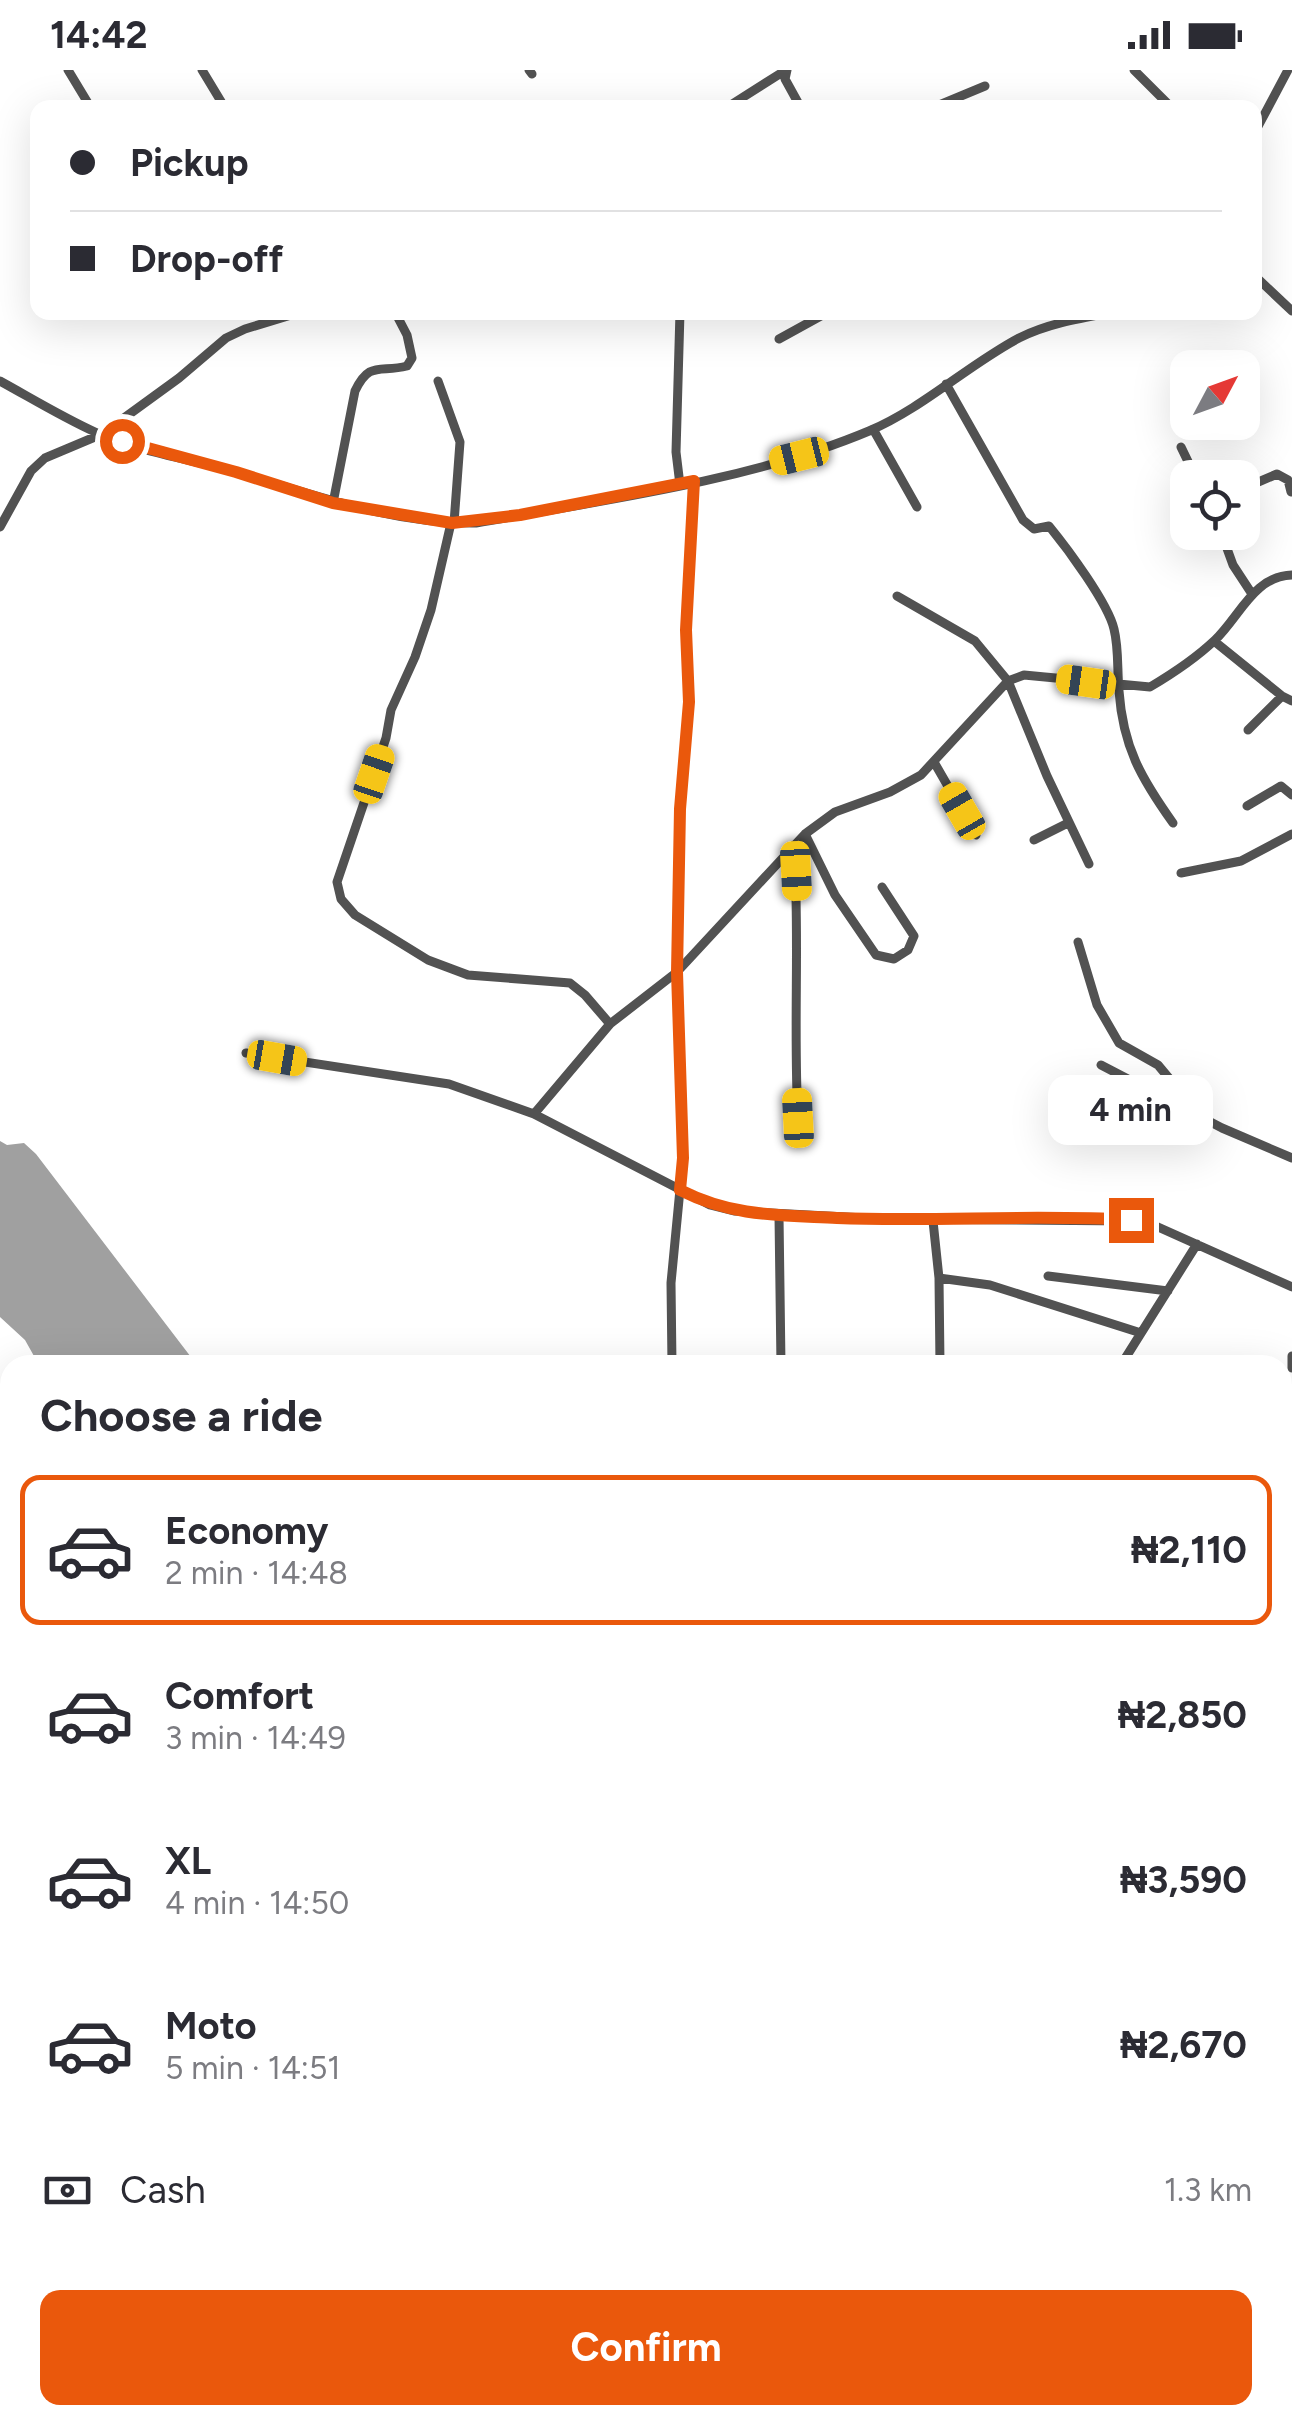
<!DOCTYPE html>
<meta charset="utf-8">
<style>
:root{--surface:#fff;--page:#f2f2f3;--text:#2b2b33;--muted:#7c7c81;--line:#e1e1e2;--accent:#ea580c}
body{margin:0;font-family:Figtree,sans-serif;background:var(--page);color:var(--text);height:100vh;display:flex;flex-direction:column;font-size:38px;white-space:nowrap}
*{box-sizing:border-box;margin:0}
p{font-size:32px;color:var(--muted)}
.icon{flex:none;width:55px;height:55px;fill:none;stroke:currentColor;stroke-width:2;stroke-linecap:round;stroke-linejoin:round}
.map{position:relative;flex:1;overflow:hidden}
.drawer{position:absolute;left:0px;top:1285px;width:1292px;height:1070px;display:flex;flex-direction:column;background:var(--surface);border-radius:30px 30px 0 0;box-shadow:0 10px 40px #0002}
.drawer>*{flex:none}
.banner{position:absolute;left:30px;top:30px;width:1232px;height:220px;border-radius:20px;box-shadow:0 10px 40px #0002;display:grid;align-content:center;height:220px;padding:0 40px;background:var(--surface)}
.needle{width:65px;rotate:49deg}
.fabs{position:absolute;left:1170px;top:280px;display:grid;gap:20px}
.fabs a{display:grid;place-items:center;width:90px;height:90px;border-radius:20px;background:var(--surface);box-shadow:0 10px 40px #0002;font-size:50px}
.end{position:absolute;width:45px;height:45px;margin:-22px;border:12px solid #ea580c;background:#fff;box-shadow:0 0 0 5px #fff}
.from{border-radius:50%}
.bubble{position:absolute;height:70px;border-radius:20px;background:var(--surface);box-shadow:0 10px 40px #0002;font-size:32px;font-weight:700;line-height:70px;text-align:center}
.car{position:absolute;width:30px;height:60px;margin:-30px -15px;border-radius:12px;box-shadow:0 0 8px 2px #0007;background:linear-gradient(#f5c518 24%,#345 0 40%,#f5c518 0 76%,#345 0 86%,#f5c518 0)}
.banner b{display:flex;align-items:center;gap:35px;height:95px;font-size:38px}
.banner b+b{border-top:2px solid var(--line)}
.banner i{width:25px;height:25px;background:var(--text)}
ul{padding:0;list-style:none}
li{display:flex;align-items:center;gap:30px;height:150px;margin:0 20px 15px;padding:0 20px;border:5px solid transparent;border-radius:20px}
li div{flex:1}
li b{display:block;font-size:38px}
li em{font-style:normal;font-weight:700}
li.on{border-color:var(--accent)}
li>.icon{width:90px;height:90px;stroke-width:1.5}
h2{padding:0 40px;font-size:45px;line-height:120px}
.pay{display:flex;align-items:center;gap:25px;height:110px;padding:0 40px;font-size:38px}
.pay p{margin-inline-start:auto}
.action{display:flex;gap:20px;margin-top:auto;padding:20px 40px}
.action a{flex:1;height:115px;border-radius:20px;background:var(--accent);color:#fff;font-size:40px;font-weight:700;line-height:115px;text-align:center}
.status{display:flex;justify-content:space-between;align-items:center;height:70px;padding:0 50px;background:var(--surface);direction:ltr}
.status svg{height:28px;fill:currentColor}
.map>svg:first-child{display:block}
</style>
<div class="status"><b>14:42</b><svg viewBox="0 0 49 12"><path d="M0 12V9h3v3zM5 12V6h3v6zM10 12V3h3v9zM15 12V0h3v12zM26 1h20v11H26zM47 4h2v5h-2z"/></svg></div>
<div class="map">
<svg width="1292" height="2355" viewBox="0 0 1292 2355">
<rect width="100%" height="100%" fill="#fff"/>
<path fill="#a0a0a0" d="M 0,1071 L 7,1075 L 24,1073 L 36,1084 L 197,1295 L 39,1295 L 25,1270 L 0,1247 Z"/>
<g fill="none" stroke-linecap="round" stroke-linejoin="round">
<path stroke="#525252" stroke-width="9" d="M 68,0 L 91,38
M 202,0 L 225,38
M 529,0 L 532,4
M 787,0 L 785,9 L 801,38
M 1134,0 L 1172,38
M 726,38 L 786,0
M 932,38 L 985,16
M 1255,62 L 1288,0
M 1255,206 L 1292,241
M 680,242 L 676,382 L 680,415
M 779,269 L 828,242
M 0,311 C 31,328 62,347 95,362 C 139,382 189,389 236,402 C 315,425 392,454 476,453 C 601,431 753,410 869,361 C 923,338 968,295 1019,268 C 1049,253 1082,248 1115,242
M 438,311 L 460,372 L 454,453
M 946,314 L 1023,450 L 1034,459 L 1049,456 C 1067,478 1108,533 1114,559 C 1119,579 1117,600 1119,621 C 1123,677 1141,708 1173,753
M 873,359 L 917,437
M 1181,377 L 1196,408
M 1242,419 L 1277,404 L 1288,410 L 1291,422
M 333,433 L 355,321 C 370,290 380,303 407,296 L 412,288 L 407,265 L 395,242
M 451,453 L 431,540 L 415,587 L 391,640 L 386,668 L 337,812 L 341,829 L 355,845 L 428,890 L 468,905 L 570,913 L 585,925 L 610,954
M 0,457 L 31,401 L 45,388 L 102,364 L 179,308 L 226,268 L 245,259 L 301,242
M 1221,462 L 1233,495 L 1252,524
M 897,526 L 975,571 L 1008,611 L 1047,706 L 1089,794
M 1214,571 L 1282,626
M 1248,660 L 1282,626 L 1292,631
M 934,692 L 976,765
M 1247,736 L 1281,716 L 1292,725
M 805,764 L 835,825 L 876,885 L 894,889 L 908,880 L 914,866 L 882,817
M 1034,770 L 1068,753
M 794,775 C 800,866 793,957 798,1049
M 1181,803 L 1241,791 L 1292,764
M 1078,872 L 1097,935 L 1119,973 L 1158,995 L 1183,1025 L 1189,1038
M 246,983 L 449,1014 L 534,1044 L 710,1135 L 734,1141 L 883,1149 L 1131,1151 L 1158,1157 L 1292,1217
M 1101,995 L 1222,1058 L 1292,1088
M 534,1044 L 610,954 L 677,902 L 805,764 L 835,742 L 890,722 L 921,705 L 1008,611 L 1024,605 L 1150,617 C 1172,604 1197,587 1215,570 C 1240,546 1254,506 1292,505
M 779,1146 L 781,1295
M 933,1151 L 939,1208 L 940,1295
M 1048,1206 L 1168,1221
M 939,1208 L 990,1215 L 1141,1263
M 1292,1286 L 1292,1298
M 672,1295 L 671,1213 L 683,1088 L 677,902 L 680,739 L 689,632 L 686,560 L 694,411
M 1121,1295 L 1197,1174
M 1282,1480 L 1292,1459
M 1282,1618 L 1292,1627
M 1282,1759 L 1292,1753
M 1282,2096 L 1292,2103
M 1282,2155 L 1292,2139
M 1282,2299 L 1292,2306
M 843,2345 L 852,2355
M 1059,2345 L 1089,2355
M 947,2355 L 953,2345
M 1192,2355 L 1196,2345"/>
</g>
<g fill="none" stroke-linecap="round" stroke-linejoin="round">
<path stroke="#ea580c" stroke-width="12" d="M 122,371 L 236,402 L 333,433 L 452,453 L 520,445 L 694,411 L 686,560 L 689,632 L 680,739 L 677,902 L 683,1088 L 680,1120 C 733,1147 779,1145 837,1148 C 935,1152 1033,1144 1131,1150"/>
</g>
</svg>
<div class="fabs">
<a><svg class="needle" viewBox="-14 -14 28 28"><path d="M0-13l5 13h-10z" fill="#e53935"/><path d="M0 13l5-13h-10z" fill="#7c7c81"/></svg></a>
<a><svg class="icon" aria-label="locate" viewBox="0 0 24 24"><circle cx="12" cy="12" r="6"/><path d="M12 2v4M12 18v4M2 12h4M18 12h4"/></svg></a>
</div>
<i class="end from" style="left:122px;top:371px"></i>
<i class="end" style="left:1131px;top:1150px"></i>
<div class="bubble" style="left:1048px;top:1005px;width:165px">4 min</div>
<i class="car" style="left:799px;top:386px;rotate:256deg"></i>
<i class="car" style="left:1086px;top:612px;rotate:278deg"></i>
<i class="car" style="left:374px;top:704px;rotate:19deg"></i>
<i class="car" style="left:962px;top:741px;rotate:330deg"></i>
<i class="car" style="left:796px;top:801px;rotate:177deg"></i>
<i class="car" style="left:277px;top:988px;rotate:100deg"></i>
<i class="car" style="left:798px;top:1048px;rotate:357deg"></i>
<div class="banner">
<b><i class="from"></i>Pickup</b>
<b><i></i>Drop-off</b>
</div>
<section class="drawer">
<h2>Choose a ride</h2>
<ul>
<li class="on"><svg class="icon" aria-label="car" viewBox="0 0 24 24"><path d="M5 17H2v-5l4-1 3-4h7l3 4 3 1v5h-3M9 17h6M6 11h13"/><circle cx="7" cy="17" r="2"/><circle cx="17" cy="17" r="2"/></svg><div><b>Economy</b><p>2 min · 14:48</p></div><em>₦2,110</em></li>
<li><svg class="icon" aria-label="car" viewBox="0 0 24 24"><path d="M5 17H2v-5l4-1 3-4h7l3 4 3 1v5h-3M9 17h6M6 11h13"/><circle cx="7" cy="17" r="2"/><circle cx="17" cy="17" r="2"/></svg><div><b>Comfort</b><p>3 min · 14:49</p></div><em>₦2,850</em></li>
<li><svg class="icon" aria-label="car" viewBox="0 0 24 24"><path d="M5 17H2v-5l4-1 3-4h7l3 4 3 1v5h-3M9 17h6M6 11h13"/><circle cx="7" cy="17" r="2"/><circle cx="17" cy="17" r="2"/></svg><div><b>XL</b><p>4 min · 14:50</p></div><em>₦3,590</em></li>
<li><svg class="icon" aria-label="car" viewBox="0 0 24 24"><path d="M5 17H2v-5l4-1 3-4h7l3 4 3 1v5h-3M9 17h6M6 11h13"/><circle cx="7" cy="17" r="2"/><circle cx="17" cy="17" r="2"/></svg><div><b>Moto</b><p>5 min · 14:51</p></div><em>₦2,670</em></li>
</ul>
<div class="pay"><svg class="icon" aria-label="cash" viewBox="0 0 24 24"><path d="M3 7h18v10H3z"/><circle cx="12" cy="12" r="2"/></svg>Cash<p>1.3 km</p></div>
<div class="action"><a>Confirm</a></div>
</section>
</div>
